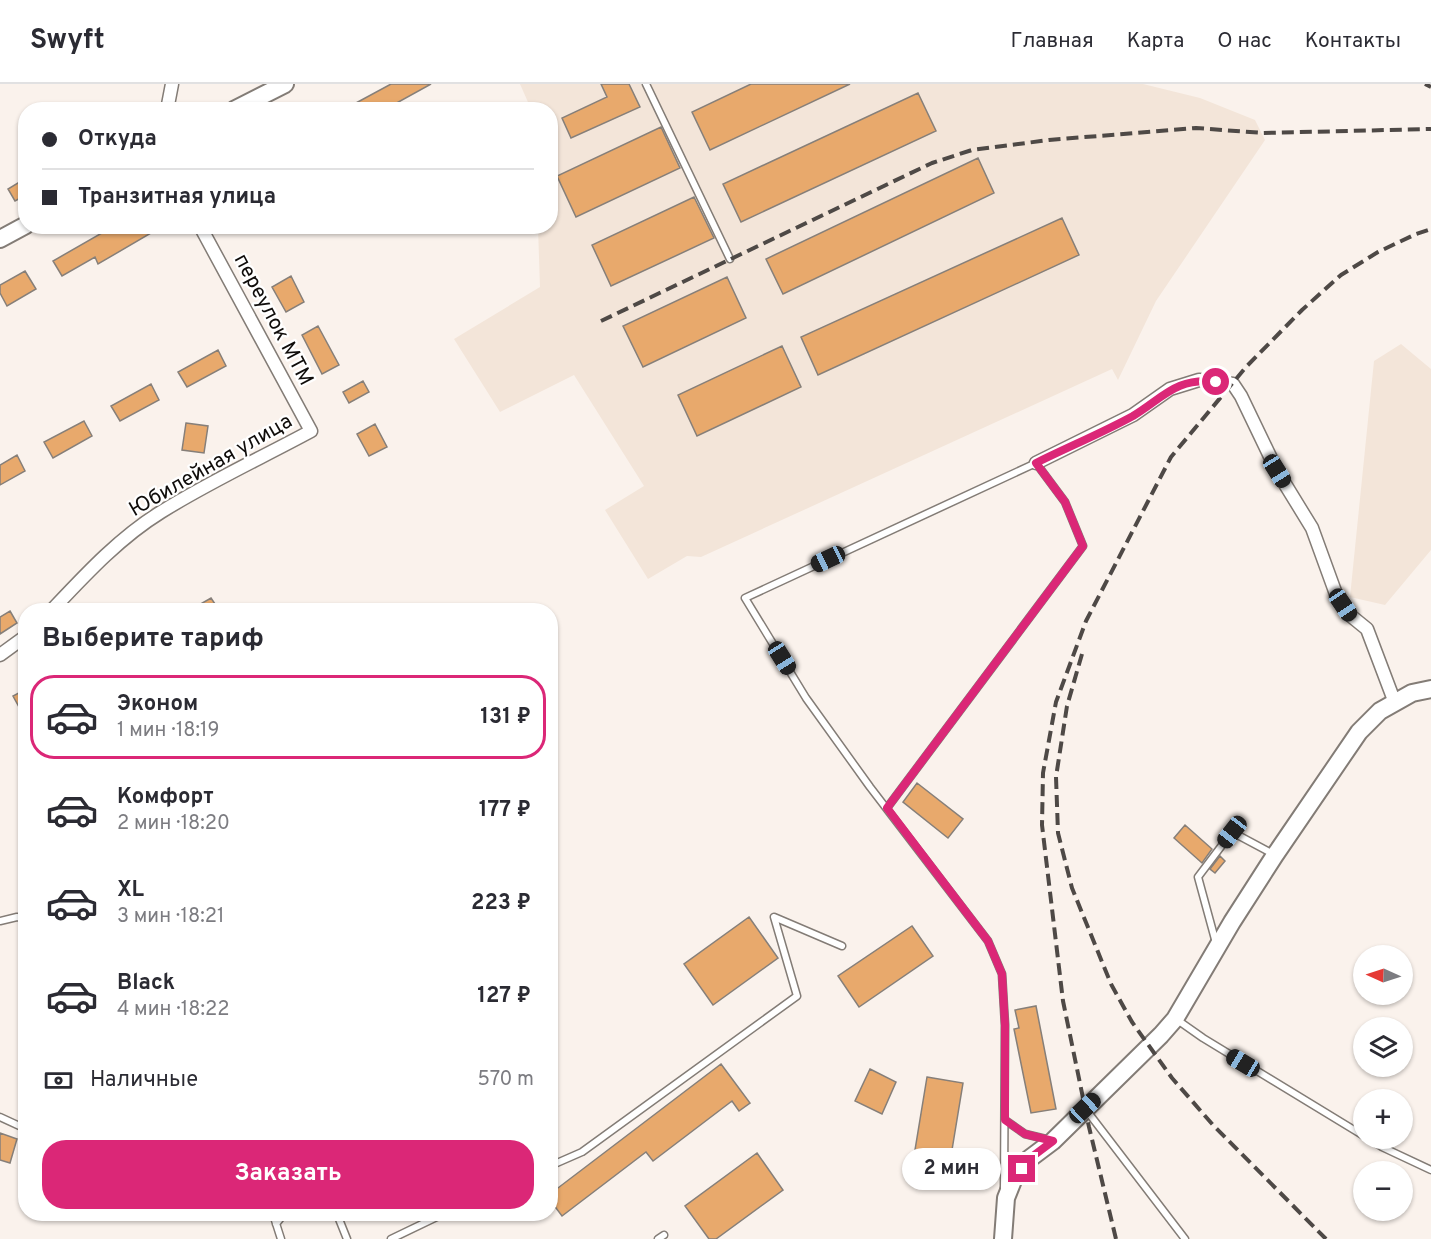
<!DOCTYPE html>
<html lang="ru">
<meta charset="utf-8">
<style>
:root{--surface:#fff;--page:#f2f2f3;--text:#2b2b33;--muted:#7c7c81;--line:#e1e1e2;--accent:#db2777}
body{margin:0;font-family:Overpass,sans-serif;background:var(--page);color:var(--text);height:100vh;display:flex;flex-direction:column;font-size:22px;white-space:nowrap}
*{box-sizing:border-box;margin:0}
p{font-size:20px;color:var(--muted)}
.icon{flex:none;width:33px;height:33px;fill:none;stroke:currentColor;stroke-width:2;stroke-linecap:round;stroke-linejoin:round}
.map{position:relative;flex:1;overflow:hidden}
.sheet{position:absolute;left:18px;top:519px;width:540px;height:618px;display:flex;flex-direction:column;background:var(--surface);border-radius:24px;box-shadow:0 2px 4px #0004}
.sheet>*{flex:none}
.hud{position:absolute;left:18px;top:18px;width:540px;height:132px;border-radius:24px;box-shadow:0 2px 4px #0004;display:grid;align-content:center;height:132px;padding:0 24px;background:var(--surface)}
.needle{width:39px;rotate:273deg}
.fabs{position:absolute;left:1353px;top:861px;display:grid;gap:12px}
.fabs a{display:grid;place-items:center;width:60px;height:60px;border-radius:50%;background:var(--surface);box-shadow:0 2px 4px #0004;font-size:30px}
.end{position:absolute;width:27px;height:27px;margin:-14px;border:8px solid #db2777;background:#fff;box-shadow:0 0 0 3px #fff}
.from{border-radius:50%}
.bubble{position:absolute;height:42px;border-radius:21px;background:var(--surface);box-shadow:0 2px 4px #0004;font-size:20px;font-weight:700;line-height:42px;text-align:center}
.car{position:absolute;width:18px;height:36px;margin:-18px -9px;border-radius:8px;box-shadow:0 0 4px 2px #0007;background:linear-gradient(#222 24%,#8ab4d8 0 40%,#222 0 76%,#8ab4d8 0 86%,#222 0)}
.hud b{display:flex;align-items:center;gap:21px;height:57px;font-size:22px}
.hud b+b{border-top:2px solid var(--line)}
.hud i{width:15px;height:15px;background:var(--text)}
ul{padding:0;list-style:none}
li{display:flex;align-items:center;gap:18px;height:84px;margin:0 12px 9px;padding:0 12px;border:3px solid transparent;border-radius:24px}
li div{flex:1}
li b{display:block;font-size:22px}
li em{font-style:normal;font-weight:700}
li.on{border-color:var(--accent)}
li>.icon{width:54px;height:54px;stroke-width:1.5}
h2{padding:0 24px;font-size:27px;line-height:72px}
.pay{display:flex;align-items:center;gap:15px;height:66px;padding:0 24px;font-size:22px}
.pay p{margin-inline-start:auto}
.primary-button{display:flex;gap:12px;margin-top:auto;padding:12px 24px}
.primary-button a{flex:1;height:69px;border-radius:24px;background:var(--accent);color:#fff;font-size:24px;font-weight:700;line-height:69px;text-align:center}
header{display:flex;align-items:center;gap:36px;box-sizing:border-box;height:84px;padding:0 30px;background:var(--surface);border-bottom:2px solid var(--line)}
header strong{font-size:28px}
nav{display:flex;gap:33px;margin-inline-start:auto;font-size:21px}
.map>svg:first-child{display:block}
</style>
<header>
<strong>Swyft</strong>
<nav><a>Главная</a><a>Карта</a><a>О нас</a><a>Контакты</a></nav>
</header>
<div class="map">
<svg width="1431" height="1155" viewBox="0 0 1431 1155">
<rect width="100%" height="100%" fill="#faf2ec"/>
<path fill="#f3e5d9" d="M 520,0 L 1143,0 L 1200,14 L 1255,36 L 1265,56 L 1156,217 L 1118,296 L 1112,285 L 701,473 L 687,472 L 648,495 L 605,426 L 644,402 L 574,291 L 500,328 L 454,255 L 540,203 L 538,143 L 550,142 L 550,26 L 531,25 Z
M 1401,260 L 1431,285 L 1431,466 L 1385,521 L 1350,513 L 1374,277 Z"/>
<path fill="#e8a96c" stroke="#867f79" stroke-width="1.5" d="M 391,0 L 431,0 L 384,26 L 343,26 Z
M 601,0 L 629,0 L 640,23 L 571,54 L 562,34 L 607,13 Z
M 751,0 L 850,0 L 710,66 L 692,28 Z
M 918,9 L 936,47 L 741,138 L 723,100 Z
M 661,43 L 680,84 L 576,133 L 557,92 Z
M 978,74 L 994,109 L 783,210 L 766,175 Z
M 26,94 L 26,111 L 15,117 L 8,105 Z
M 694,113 L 714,154 L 611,202 L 592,161 Z
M 1062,134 L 1079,171 L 818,291 L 801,253 Z
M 114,142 L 163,142 L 98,180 L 95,173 L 62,192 L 53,177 Z
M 25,187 L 36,205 L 7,222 L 0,209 L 0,201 Z
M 291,192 L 304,218 L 286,228 L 272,203 Z
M 727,193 L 746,234 L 643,283 L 623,242 Z
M 318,242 L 339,281 L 322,290 L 302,251 Z
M 782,262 L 801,303 L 697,352 L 678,311 Z
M 218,266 L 226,282 L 187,303 L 178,288 Z
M 363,297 L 369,308 L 349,319 L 343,308 Z
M 151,300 L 159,316 L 120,337 L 111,322 Z
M 84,337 L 92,352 L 53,374 L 44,358 Z
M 186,339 L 208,342 L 204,369 L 182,366 Z
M 375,340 L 387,363 L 369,372 L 357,350 Z
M 17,371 L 25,387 L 0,401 L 0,381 Z
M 211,514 L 219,526 L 190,526 Z
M 10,527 L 17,539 L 0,550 L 0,533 Z
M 26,605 L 26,619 L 19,623 L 13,612 Z
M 917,699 L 963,735 L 948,754 L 903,718 Z
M 1185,741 L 1212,765 L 1202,779 L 1174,754 Z
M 1220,772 L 1225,777 L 1215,789 L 1210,785 Z
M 749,833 L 778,874 L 713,921 L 684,880 Z
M 912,842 L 933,872 L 859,923 L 838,892 Z
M 1036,922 L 1056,1025 L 1031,1029 L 1014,945 L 1019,944 L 1015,926 Z
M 721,980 L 750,1019 L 739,1027 L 732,1017 L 653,1077 L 646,1068 L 562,1132 L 550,1116 L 550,1110 Z
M 870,985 L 896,998 L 882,1030 L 855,1017 Z
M 927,993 L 963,999 L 951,1072 L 915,1066 Z
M 0,1049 L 17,1055 L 10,1079 L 0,1076 Z
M 757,1069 L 783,1106 L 716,1155 L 709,1155 L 685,1122 Z"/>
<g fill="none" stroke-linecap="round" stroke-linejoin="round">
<defs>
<path id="lane" d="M 646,0 L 730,175
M 887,724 L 1083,462 L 1065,418 L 1036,379 L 745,514 L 806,614 L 870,703 L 988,857 L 1002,890 L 1005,941 L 1004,1104
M 0,837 L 17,833 L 26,834
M 1216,859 L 1198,793 L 1232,748 L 1275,771
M 1176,935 L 1203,954 L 1364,1052
M 1087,1027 L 1185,1155
M 0,1033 L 26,1045
M 1005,1036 L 1025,1050 L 1050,1056
M 1368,1054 L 1382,1063 L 1431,1086
M 550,1082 L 582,1068 L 797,912 L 774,833 L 842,862
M 273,1130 L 281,1155
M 337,1130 L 347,1155
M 276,1140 L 284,1130
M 391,1155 L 443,1130
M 658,1155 L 664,1151"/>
<path id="street" d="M 167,26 L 172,0
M 1036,379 L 1133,331 L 1170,305 L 1199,296 L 1233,300 L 1241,312 L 1277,387 L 1312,444 L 1336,510 L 1351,532 L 1367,545 L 1395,619
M 52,526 C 85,491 119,454 161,428 C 209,398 261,374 311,347 L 200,142
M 0,571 L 26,552"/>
<path id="secondary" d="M 234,26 L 285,0
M 0,155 L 26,141
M 1003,1155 L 1006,1114 L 1014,1094 L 1029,1075 L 1053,1057 L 1161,951 L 1175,935 L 1232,838 L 1275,771 L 1359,648 L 1380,627 L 1412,609 L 1431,605"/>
</defs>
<use href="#lane" stroke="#837c76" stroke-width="9"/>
<use href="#street" stroke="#837c76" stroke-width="15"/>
<use href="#secondary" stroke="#837c76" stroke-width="20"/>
<use href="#lane" stroke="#fff" stroke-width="6"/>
<use href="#street" stroke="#fff" stroke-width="12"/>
<use href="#secondary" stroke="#fff" stroke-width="16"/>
<path stroke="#4e4946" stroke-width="4" stroke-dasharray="12 6" stroke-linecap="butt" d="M 1425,0 L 1431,3
M 601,237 L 932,79 L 972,66 L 1049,56 L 1196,44 L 1263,49 L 1431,45
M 1082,570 L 1067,622 L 1056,693 L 1058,749 L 1072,804 L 1111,900 L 1132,938 L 1172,994 L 1213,1041 L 1326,1155
M 1116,1155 L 1089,1043 L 1063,917 L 1042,741 L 1043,689 L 1056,618 L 1086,537 L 1171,373 L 1246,283 L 1302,226 L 1341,191 L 1378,168 L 1416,150 L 1431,145"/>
</g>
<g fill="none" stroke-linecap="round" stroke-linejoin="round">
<path stroke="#db2777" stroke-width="8" d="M 1022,1085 L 1029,1075 L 1053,1057 L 1025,1050 L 1005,1036 L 1005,941 L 1002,890 L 988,857 L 887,724 L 1083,462 L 1065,418 L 1036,379 C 1068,363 1102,349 1133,332 C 1163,314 1176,293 1216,298"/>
</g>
<g text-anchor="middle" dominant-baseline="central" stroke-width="4.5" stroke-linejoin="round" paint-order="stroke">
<g font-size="21" fill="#0f0c0a" stroke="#fff">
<text transform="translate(273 236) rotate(62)">переулок МТМ</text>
<text transform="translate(211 382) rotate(-30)">Юбилейная улица</text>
</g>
</g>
</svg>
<div class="fabs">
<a><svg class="needle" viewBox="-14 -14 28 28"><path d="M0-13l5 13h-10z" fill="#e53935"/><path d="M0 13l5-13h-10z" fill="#7c7c81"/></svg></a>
<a><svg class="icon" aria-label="layers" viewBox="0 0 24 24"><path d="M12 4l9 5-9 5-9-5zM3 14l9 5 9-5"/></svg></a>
<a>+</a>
<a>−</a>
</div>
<i class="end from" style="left:1216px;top:298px"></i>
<i class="end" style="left:1022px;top:1085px"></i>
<div class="bubble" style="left:902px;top:1064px;width:99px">2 мин</div>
<i class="car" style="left:1277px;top:387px;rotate:148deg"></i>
<i class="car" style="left:828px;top:475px;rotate:245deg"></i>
<i class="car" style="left:1343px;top:521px;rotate:146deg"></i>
<i class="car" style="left:782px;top:574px;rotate:148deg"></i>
<i class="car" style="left:1232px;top:748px;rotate:218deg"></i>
<i class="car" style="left:1243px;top:979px;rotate:301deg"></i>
<i class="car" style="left:1085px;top:1024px;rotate:47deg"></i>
<div class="hud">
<b><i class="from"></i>Откуда</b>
<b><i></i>Транзитная улица</b>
</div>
<section class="sheet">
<h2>Выберите тариф</h2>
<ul>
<li class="on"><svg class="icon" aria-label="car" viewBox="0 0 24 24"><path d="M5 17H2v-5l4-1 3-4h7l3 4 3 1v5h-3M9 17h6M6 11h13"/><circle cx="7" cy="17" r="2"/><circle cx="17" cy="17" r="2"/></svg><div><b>Эконом</b><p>1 мин · 18:19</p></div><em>131 ₽</em></li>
<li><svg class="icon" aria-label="car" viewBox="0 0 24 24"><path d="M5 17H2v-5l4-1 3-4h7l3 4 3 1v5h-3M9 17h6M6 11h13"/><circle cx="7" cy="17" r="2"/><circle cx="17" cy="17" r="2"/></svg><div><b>Комфорт</b><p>2 мин · 18:20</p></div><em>177 ₽</em></li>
<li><svg class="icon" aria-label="car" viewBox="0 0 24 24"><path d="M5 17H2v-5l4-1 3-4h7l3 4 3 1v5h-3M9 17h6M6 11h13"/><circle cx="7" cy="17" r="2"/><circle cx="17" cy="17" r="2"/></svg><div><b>XL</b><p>3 мин · 18:21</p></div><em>223 ₽</em></li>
<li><svg class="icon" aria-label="car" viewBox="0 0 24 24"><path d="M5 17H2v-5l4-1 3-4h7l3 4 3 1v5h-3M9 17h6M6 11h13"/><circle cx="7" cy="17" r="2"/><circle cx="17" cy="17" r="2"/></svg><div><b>Black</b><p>4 мин · 18:22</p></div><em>127 ₽</em></li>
</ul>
<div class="pay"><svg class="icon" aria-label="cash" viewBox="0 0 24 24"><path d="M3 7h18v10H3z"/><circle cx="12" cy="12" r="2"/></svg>Наличные<p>570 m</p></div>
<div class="primary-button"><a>Заказать</a></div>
</section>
</div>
